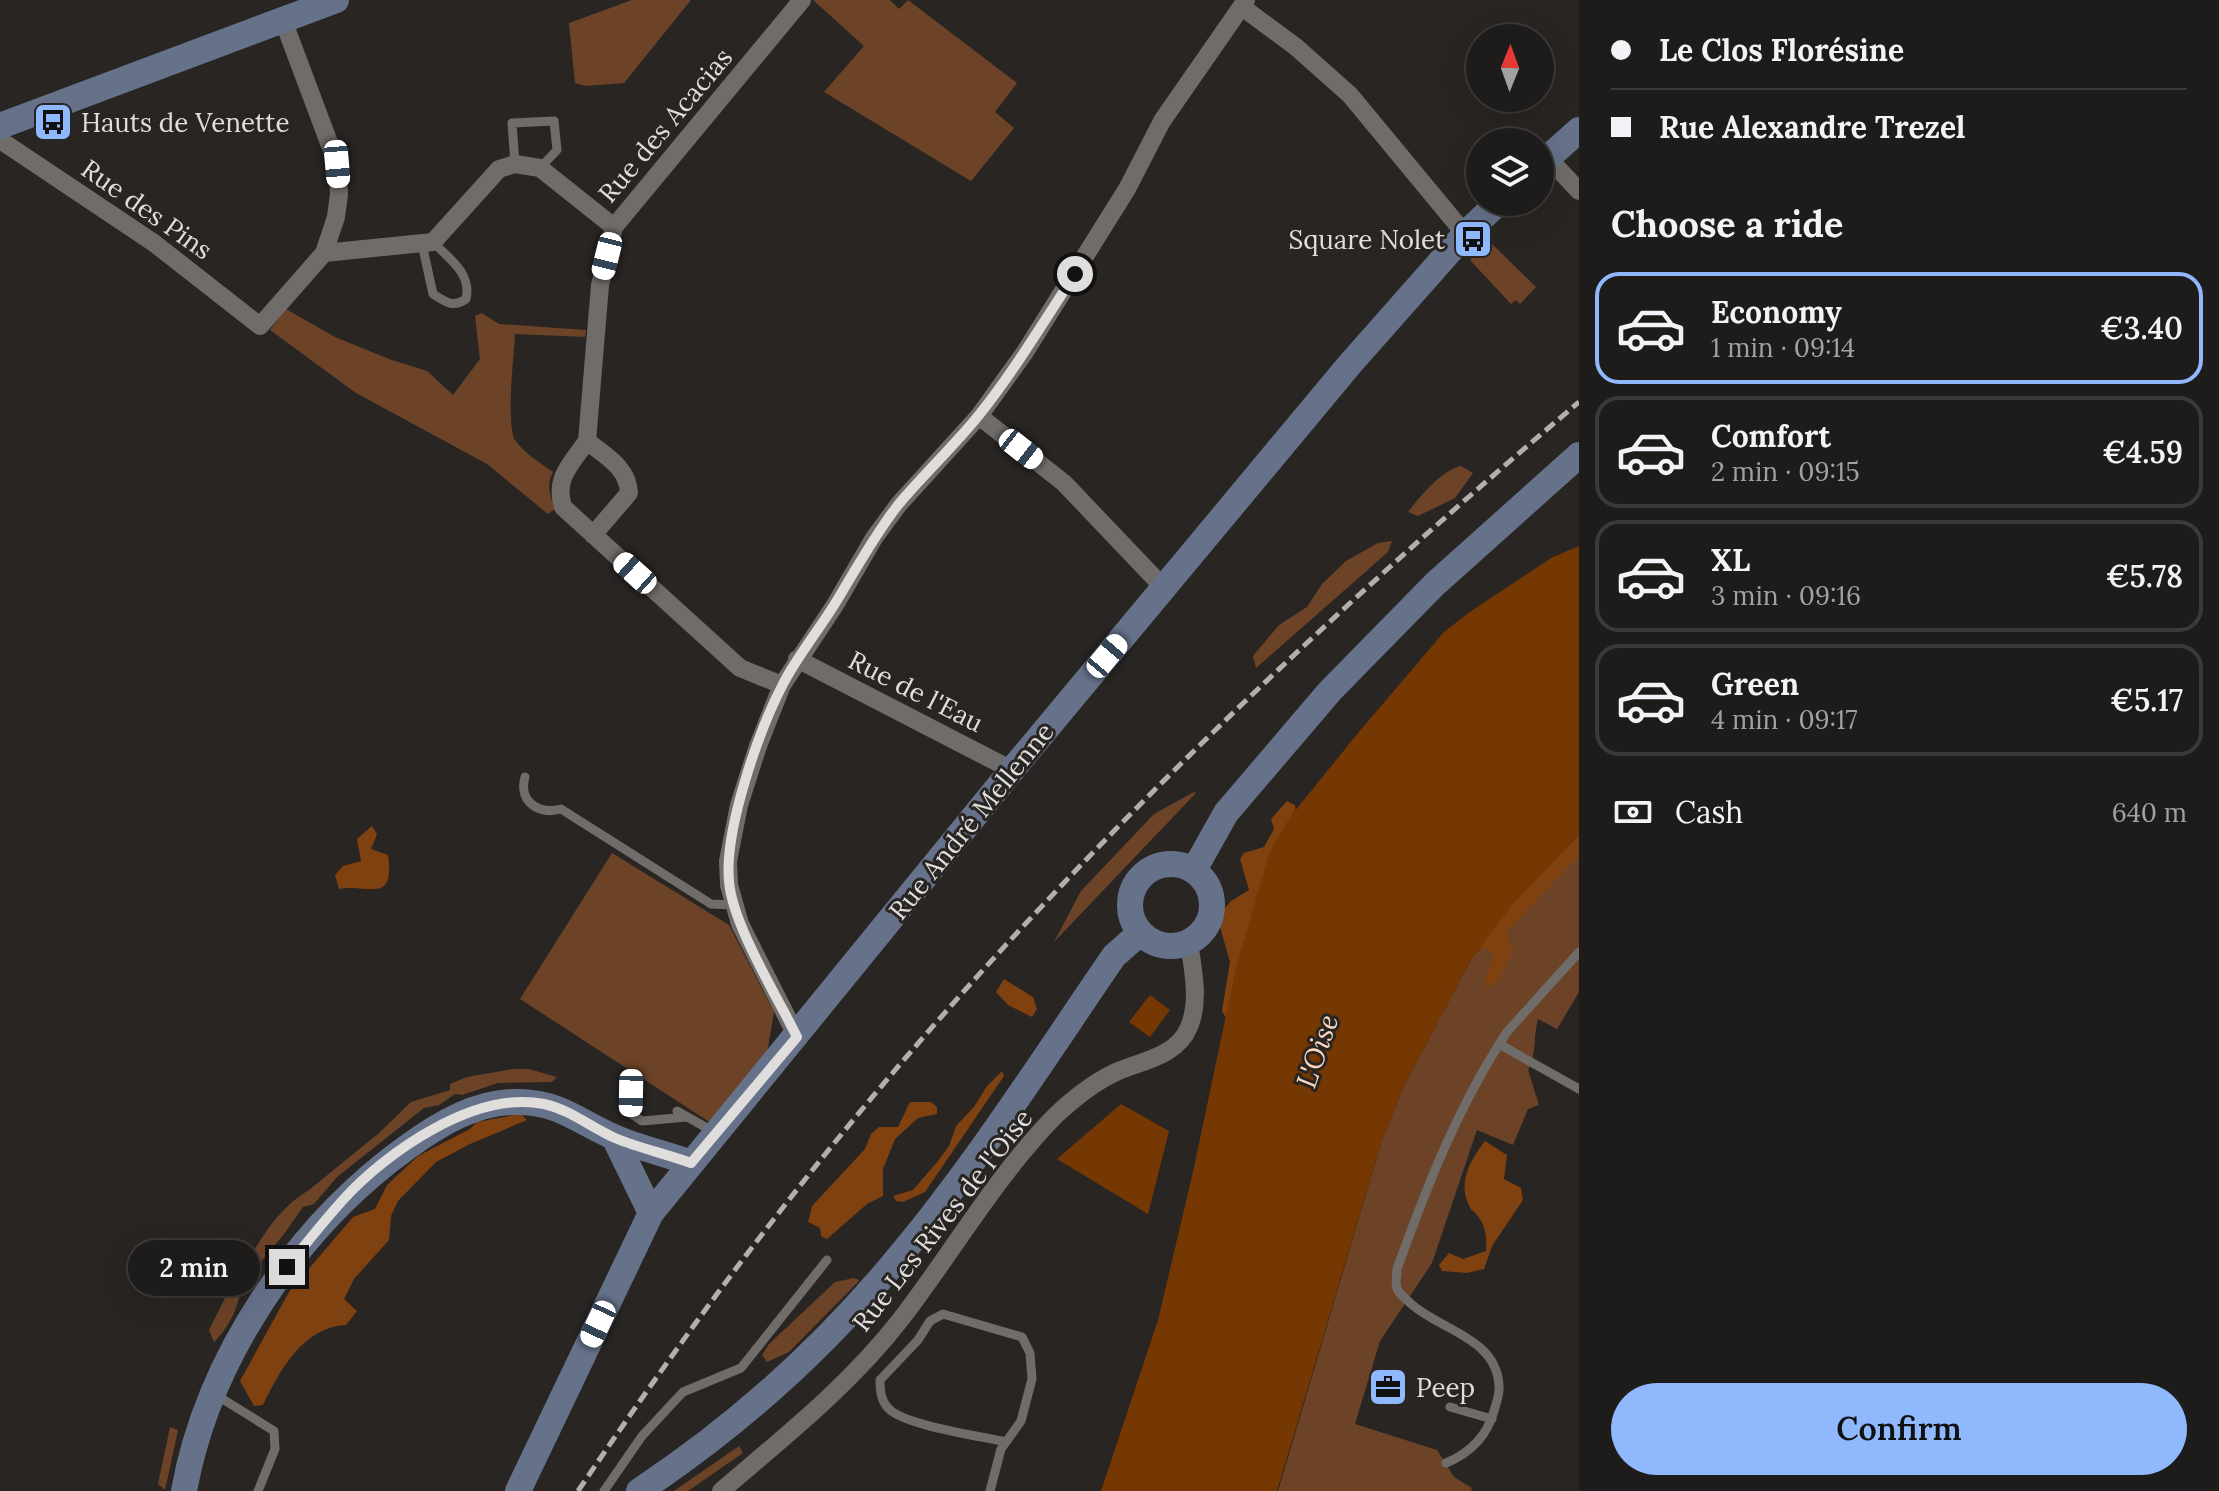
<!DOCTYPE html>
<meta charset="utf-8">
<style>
:root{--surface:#1e1c1a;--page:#2b2927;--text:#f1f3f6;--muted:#a1a1a2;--line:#3c3a39;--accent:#8fb8fd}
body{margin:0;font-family:Lora,serif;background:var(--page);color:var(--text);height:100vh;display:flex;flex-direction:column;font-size:30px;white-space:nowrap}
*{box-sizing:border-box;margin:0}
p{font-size:26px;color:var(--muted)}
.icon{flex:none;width:44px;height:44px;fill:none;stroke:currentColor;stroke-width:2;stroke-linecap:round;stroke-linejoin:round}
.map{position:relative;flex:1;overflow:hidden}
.drawer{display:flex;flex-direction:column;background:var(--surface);width:640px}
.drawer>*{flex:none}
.banner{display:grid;align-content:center;height:176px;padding:0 32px;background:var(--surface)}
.needle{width:52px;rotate:1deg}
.controls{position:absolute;left:1466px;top:24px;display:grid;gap:16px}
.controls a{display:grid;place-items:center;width:88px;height:88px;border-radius:50%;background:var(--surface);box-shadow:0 8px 32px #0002,0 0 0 2px var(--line);font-size:40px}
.end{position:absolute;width:36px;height:36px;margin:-18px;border:10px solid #e0dedc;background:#111;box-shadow:0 0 0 4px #111}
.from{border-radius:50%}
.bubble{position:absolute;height:56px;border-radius:28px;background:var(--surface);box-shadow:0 8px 32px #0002,0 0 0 2px var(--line);font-size:26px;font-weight:600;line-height:56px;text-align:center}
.car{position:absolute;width:24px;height:48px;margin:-24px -12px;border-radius:10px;box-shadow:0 0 6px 2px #0007;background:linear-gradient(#fff 24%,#345 0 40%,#fff 0 76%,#345 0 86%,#fff 0)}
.banner b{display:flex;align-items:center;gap:28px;height:76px;font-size:30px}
.banner b+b{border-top:2px solid var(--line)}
.banner i{width:20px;height:20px;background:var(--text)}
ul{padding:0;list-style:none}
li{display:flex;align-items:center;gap:24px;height:112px;margin:0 16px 12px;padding:0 16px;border:4px solid var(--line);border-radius:24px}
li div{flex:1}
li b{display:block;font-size:30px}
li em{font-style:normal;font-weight:600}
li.active{border-color:var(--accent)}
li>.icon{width:72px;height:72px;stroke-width:1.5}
h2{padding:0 32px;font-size:36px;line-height:96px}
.pay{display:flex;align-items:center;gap:20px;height:88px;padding:0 32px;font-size:30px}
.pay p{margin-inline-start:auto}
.primary-button{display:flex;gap:16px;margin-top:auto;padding:16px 32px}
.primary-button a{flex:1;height:92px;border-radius:48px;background:var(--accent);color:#111;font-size:32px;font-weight:600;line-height:92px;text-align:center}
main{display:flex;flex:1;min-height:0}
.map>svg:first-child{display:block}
</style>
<main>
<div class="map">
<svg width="1579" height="1491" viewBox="0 0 1579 1491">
<rect width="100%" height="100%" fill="#282523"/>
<path fill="#6d4328" d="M 632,0 L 691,0 L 624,83 L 585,86 L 575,83 L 569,23 Z
M 813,0 L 890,0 L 899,9 L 908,0 L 1017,83 L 995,112 L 1014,128 L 971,181 L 824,92 L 864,46 Z
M 1489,241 L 1536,287 L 1520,304 L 1516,300 L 1511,304 L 1470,260 Z
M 286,309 L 335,337 L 389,359 L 427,371 L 453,395 L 480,359 L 475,316 L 482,313 L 499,324 L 586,330 L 585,337 L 515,334 C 514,354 506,426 515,440 C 524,453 540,463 553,472 C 546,485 550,496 555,509 L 548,514 L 487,464 L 356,393 L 270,330 Z
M 1461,466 L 1473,473 L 1455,498 L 1418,516 L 1408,512 C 1420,496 1442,470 1461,466 Z
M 1392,541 L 1388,552 L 1256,668 L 1253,656 L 1279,625 L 1307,607 L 1322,584 L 1346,561 L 1378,543 Z
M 1194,792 L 1196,793 L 1054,942 L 1081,891 L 1154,814 Z
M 1579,835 L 1579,992 L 1557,1029 L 1538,1019 C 1533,1038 1537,1052 1528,1070 L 1539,1105 L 1528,1109 L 1513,1145 L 1477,1130 L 1432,1263 L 1380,1341 L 1355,1424 L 1437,1450 L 1454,1477 L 1472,1488 L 1471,1491 L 1278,1491 L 1382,1140 L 1403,1088 L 1470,961 L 1512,905 Z
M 612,853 L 729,925 L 774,1012 L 767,1054 L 711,1123 L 520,999 Z
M 513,1069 L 529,1069 L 557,1077 L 552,1082 L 498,1083 L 462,1095 L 455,1094 L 439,1105 L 424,1108 L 337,1177 L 314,1204 L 303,1207 L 284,1234 L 254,1270 L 241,1273 C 258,1242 278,1208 309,1190 L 379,1133 L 411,1102 L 450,1090 L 450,1084 L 467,1077 Z
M 854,1278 L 859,1280 L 858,1282 L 789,1352 L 767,1362 L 762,1355 L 769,1344 L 835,1282 Z
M 231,1286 L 240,1292 C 238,1309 227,1330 214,1342 L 209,1330 Z
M 170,1427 L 178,1430 L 165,1490 L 158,1484 Z
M 739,1446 L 743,1453 L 688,1491 L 674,1491 Z"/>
<path fill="#804111" d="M 1287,801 L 1295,805 L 1296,817 L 1229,1023 L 1222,1011 L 1230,962 L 1220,927 L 1223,910 L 1231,901 L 1249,890 L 1240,859 L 1244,853 L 1264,847 L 1274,829 L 1271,819 Z
M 372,826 L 377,834 L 371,849 L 388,855 C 395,906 368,883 339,889 L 335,875 L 343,866 L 361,861 L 357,839 Z
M 1579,837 L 1579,855 L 1506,933 L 1513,950 L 1498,981 L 1486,989 L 1485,982 L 1494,952 L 1479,948 L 1483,936 L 1547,863 Z
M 1004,979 L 1033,997 L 1037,1009 L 1032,1017 L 1008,1005 L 996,992 Z
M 1002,1071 L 1004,1076 L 925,1192 L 903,1202 L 896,1201 L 893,1196 L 913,1190 L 938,1161 L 949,1146 L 956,1126 L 974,1107 L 987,1086 Z
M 910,1102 L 931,1102 L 937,1107 L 937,1114 L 918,1118 L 895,1139 L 883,1169 L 883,1196 L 867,1204 L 827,1239 L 821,1236 L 820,1228 L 808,1222 L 812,1206 L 865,1149 L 871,1134 L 879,1127 L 898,1127 Z
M 521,1114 L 527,1120 L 470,1144 L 436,1162 L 398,1201 L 391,1216 L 389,1240 L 354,1279 L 344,1299 L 357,1311 L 346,1325 C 303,1327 280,1370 263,1405 L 254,1406 L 240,1381 L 289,1292 L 353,1217 L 375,1209 L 387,1185 L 418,1156 L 470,1129 L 477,1122 Z
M 1485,1141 L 1507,1155 L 1504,1179 L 1521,1188 L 1523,1200 L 1492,1246 L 1484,1269 L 1467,1273 L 1442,1271 L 1439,1265 L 1449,1253 L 1463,1259 L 1486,1251 C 1487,1238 1486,1226 1477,1215 C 1470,1206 1474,1216 1469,1205 C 1457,1183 1471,1159 1485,1141 Z"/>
<path fill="#763803" d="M 1579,546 L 1579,835 L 1512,905 L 1470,961 L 1403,1088 L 1382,1140 L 1277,1491 L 1101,1491 L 1158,1320 L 1193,1172 L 1236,968 L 1270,851 L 1290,817 L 1358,733 L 1444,632 L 1471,611 L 1553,557 Z
M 1150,995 L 1170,1010 L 1150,1037 L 1129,1022 Z
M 1121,1104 L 1169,1131 L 1148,1214 L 1057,1159 Z"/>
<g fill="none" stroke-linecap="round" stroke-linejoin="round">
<path stroke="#706c69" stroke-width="9" d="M 515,164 L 512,123 L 554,121 L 557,150 L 540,168
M 422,244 L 433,294 C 445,302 453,308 466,299 C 472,273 449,259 433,242
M 525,777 C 518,802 539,815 561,809 L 711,904 L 735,905
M 1499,1044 L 1579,1089
M 628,1074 L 634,1078 C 635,1084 630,1103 630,1113 L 642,1121 L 687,1117
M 677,1111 L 714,1132
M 216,1395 L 274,1431 L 275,1449 L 258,1491
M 1450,1407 L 1492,1419
M 1446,1463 C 1470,1453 1487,1436 1494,1411 C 1496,1403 1500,1394 1499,1386 C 1497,1337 1438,1330 1409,1302 C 1405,1298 1398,1293 1397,1288 C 1395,1283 1397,1274 1397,1269 C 1427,1186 1458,1106 1507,1032 L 1579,952
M 604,1491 L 642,1436 L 683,1392 L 741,1368 L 827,1260
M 990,1491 L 1001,1449 L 1021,1421 L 1032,1379 L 1030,1353 L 1022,1337 L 943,1314 L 930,1321 L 918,1340 L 880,1380 C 880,1391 881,1401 889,1409 C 907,1426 980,1436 1006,1442"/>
<path stroke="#706c69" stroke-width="18" d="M 1242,7 L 1296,47 L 1350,95 L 1465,234
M 0,140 L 154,243 L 260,326 L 324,253 L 336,217 L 339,194 L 337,164 L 283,20
M 1548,158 L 1579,191
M 324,253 L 433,242 L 499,169 L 515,164 L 540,168 L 614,227
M 979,416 L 1064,483 L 1164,588
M 587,441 L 600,285 L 614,227 L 802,0
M 587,441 C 571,464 554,478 563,507 L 740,668 L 782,685
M 587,441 C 605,456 628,467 629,493 L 593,535
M 797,659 L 1012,770
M 797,1037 L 740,924 L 729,885 L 728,861 L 739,805 L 758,746 L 782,685 L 835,605 L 874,538 L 899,504 L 979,416 L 1025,352 L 1127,189 L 1162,121 L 1246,0
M 721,1491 C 784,1437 850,1385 901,1319 C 952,1253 996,1176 1055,1116 C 1072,1100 1093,1083 1114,1073 C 1140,1061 1177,1057 1189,1027 C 1200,1001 1193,970 1189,943"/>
<path stroke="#66728a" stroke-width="26" d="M 0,126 L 336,0
M 1540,165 L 1579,130
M1130 905a41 41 0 1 1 82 0a41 41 0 1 1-82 0Z
M 1194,870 L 1226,813 L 1330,691 L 1435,584 L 1579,455
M 614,1137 L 651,1213
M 184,1491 C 208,1358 297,1227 406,1148 C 439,1124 478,1100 521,1102 C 561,1103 582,1124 616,1138 C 640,1148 666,1154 691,1163
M 518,1491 L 651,1213 L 1012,770 L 1350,364 L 1465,234 L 1499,202
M 639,1491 C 739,1425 828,1344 903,1252 C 980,1159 1046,1055 1114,956 L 1140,933"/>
<path stroke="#b2b0ae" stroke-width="5" stroke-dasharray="12 6" stroke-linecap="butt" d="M 578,1491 C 645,1392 714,1295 788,1201 C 1020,905 1293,644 1579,402"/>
</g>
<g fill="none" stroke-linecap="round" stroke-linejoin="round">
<path stroke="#e0dedc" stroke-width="10" d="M 287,1267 C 305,1245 323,1222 342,1201 C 386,1152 475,1090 544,1104 C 571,1110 590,1127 615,1138 C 639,1148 666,1154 691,1163 L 797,1037 C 777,996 732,924 729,881 C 724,830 759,730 783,684 C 798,655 819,630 836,602 C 856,569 874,536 898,505 C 924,474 954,446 979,415 C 1015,370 1044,321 1075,274"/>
</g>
<defs>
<symbol id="bus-square" viewBox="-11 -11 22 22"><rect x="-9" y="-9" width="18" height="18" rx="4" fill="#8fb8fd" stroke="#282523"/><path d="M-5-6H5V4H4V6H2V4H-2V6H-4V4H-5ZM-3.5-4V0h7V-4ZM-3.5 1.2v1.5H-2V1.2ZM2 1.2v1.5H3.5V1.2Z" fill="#111"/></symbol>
<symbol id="office-square" viewBox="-11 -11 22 22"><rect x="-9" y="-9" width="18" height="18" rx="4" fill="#8fb8fd" stroke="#282523"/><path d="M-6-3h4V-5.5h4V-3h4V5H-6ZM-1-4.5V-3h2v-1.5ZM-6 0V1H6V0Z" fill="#111"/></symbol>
</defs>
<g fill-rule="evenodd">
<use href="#bus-square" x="31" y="100" width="44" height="44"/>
<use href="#bus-square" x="1451" y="217" width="44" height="44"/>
<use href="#office-square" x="1366" y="1365" width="44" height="44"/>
</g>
<g text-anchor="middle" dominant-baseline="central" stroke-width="6" stroke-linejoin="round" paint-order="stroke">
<g font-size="26" fill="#e0dedc" stroke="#282523" text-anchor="start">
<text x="81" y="122">Hauts de Venette</text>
<text x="1445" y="239" text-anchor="end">Square Nolet</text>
<text x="1416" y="1387">Peep</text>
</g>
<g font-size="26" fill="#e0dedc" stroke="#282523">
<text transform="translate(665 125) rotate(-50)">Rue des Acacias</text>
<text transform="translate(147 209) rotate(35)">Rue des Pins</text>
<text transform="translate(916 691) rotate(27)">Rue de l'Eau</text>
<text transform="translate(971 821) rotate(-51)">Rue André Mellenne</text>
<text transform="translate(942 1220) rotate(-52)">Rue Les Rives de l'Oise</text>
</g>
<g font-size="28" font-style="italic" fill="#fcd5be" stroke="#282523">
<text transform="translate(1317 1051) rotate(-71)">L'Oise</text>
</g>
</g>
</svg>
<div class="controls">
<a><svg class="needle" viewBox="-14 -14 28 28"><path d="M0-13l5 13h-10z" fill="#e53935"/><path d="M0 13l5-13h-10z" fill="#a1a1a2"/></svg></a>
<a><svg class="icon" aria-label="layers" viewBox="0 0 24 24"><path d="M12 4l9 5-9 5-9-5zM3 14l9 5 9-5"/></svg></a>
</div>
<i class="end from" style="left:1075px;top:274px"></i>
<i class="end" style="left:287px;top:1267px"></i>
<div class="bubble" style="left:128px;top:1240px;width:132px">2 min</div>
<i class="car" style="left:337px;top:164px;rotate:175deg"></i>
<i class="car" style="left:607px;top:256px;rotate:194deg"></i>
<i class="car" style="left:1021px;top:449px;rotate:128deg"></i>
<i class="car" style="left:635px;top:573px;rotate:312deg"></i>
<i class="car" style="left:1107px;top:656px;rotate:40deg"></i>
<i class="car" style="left:631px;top:1093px;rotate:181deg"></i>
<i class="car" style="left:598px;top:1324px;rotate:205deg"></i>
</div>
<section class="drawer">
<div class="banner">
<b><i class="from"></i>Le Clos Florésine</b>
<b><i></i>Rue Alexandre Trezel</b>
</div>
<h2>Choose a ride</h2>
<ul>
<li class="active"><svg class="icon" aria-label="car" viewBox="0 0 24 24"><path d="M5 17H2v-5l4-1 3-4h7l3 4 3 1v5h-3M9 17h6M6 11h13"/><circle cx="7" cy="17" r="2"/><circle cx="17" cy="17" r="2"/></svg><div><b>Economy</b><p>1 min · 09:14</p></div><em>€3.40</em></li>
<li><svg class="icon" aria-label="car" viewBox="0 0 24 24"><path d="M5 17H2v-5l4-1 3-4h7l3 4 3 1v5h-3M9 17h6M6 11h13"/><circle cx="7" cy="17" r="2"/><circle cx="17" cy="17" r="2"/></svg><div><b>Comfort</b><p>2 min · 09:15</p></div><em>€4.59</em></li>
<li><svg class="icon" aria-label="car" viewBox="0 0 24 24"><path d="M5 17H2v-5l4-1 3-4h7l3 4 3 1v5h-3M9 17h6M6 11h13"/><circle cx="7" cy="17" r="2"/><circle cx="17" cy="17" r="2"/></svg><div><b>XL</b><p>3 min · 09:16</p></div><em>€5.78</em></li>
<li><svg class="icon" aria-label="car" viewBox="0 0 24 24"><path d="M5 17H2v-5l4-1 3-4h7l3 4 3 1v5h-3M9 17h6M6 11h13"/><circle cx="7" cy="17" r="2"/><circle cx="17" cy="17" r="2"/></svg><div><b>Green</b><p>4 min · 09:17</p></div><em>€5.17</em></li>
</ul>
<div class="pay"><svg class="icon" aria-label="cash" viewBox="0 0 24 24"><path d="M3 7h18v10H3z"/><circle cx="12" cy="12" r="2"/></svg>Cash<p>640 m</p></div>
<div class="primary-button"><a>Confirm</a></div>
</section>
</main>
